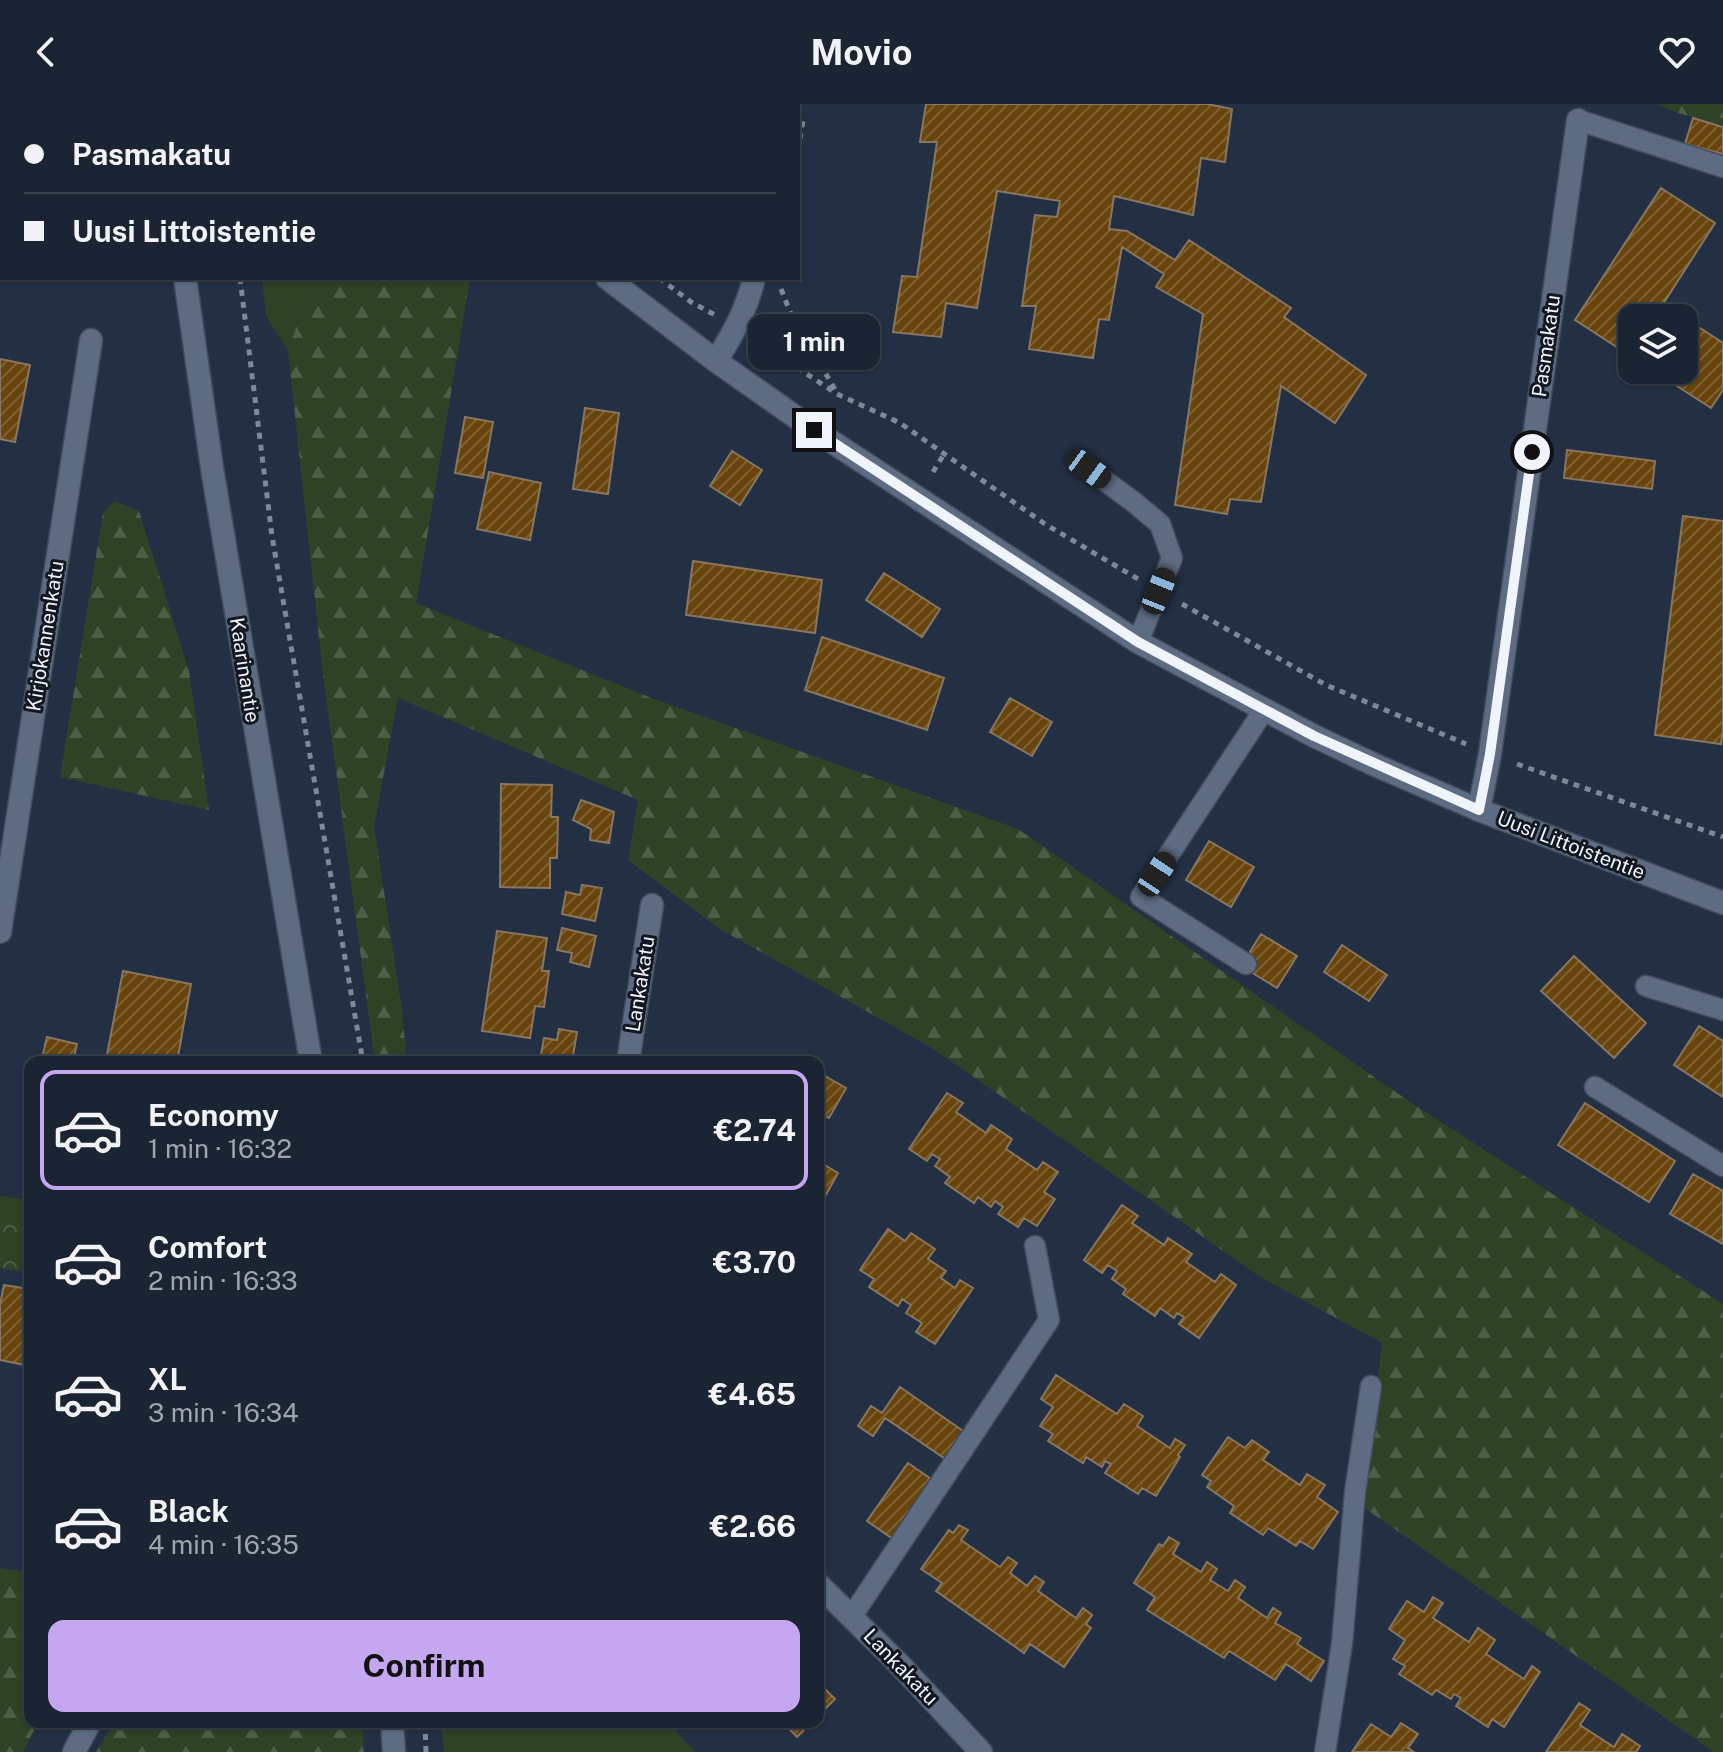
<!DOCTYPE html>
<meta charset="utf-8">
<style>
:root{--surface:#1a2432;--page:#232c3a;--text:#f1f3f6;--muted:#9fa4ac;--line:#38414d;--accent:#c5a6f1}
body{margin:0;font-family:"Public Sans",sans-serif;background:var(--page);color:var(--text);height:100vh;display:flex;flex-direction:column;font-size:30px;white-space:nowrap}
*{box-sizing:border-box;margin:0}
p{font-size:26px;color:var(--muted)}
.icon{flex:none;width:44px;height:44px;fill:none;stroke:currentColor;stroke-width:2;stroke-linecap:round;stroke-linejoin:round}
.map{position:relative;flex:1;overflow:hidden}
.drawer{position:absolute;left:24px;top:952px;width:800px;height:672px;display:flex;flex-direction:column;background:var(--surface);border-radius:16px;box-shadow:0 2px 6px #0004,0 0 0 2px var(--line)}
.drawer>*{flex:none}
.hud{position:absolute;left:0px;top:0px;width:800px;height:176px;box-shadow:0 2px 6px #0004,0 0 0 2px var(--line);display:grid;align-content:center;height:176px;padding:0 24px;background:var(--surface)}
.controls{position:absolute;left:1618px;top:200px;display:grid;gap:16px}
.controls a{display:grid;place-items:center;width:80px;height:80px;border-radius:16px;background:var(--surface);box-shadow:0 2px 6px #0004,0 0 0 2px var(--line);font-size:40px}
.end{position:absolute;width:36px;height:36px;margin:-18px;border:10px solid #f0f5fd;background:#111;box-shadow:0 0 0 4px #111}
.from{border-radius:50%}
.bubble{position:absolute;height:56px;border-radius:16px;background:var(--surface);box-shadow:0 2px 6px #0004,0 0 0 2px var(--line);font-size:26px;font-weight:700;line-height:56px;text-align:center}
.car{position:absolute;width:24px;height:48px;margin:-24px -12px;border-radius:10px;box-shadow:0 0 6px 2px #0007;background:linear-gradient(#222 24%,#8ab4d8 0 40%,#222 0 76%,#8ab4d8 0 86%,#222 0)}
.hud b{display:flex;align-items:center;gap:28px;height:76px;font-size:30px}
.hud b+b{border-top:2px solid var(--line)}
.hud i{width:20px;height:20px;background:var(--text)}
ul{padding:14px 0 0;list-style:none}
li{display:flex;align-items:center;gap:24px;height:120px;margin:0 16px 12px;padding:0 8px;border:4px solid transparent;border-radius:16px}
li div{flex:1}
li b{display:block;font-size:30px}
li em{font-style:normal;font-weight:700}
li.on{border-color:var(--accent)}
li>.icon{width:72px;height:72px;stroke-width:1.5}
.cta{display:flex;gap:16px;margin-top:auto;padding:16px 24px}
.cta a{flex:1;height:92px;border-radius:16px;background:var(--accent);color:#111;font-size:32px;font-weight:700;line-height:92px;text-align:center}
header{display:flex;justify-content:space-between;align-items:center;height:104px;padding:0 24px;background:var(--surface);font-size:36px;font-weight:700}
.map>svg:first-child{display:block}
</style>
<header><svg class="icon" aria-label="back" viewBox="0 0 24 24"><path d="M15 5l-7 7 7 7"/></svg>Movio<svg class="icon" aria-label="heart" viewBox="0 0 24 24"><path d="M12 20l-8-8c-3-5 5-10 8-4 3-6 11-1 8 4z"/></svg></header>
<div class="map">
<svg width="1723" height="1648" viewBox="0 0 1723 1648">
<defs>
<pattern id="forest-firs" width="22" height="20" patternUnits="userSpaceOnUse" patternTransform="scale(2)"><rect width="22" height="20" fill="#2e4225"/><path d="M5 1l3.5 6h-7zM16 11l3.5 6h-7z" fill="#4d5e46"/></pattern>
<pattern id="park-crowns" width="20" height="18" patternUnits="userSpaceOnUse" patternTransform="scale(2)"><rect width="20" height="18" fill="#2e4225"/><path d="M2 6a3 3 0 1 1 6 0M12 15a3 3 0 1 1 6 0" fill="none" stroke="#4d5e46"/></pattern>
<pattern id="building-hatch" width="6" height="6" patternUnits="userSpaceOnUse" patternTransform="scale(2)"><rect width="6" height="6" fill="#68440c"/><path d="M-1 1l2-2M0 6l6-6M5 7l2-2" fill="none" stroke="#7e6030"/></pattern>
</defs>
<rect width="100%" height="100%" fill="#233043"/>
<path fill="#2e4225" d="M 262,174 L 313,174 L 288,247 L 266,212 Z
M 441,1618 L 668,1618 L 695,1648 L 444,1648 Z"/>
<path fill="url(#forest-firs)" d="M 1656,0 L 1723,0 L 1723,21 L 1678,9 Z
M 313,174 L 470,174 L 416,499 L 654,595 L 1018,725 L 1410,998 L 1723,1200 L 1723,1648 L 1714,1648 L 1363,1403 L 1382,1239 L 1262,1174 L 932,944 L 720,825 L 628,756 L 638,696 L 398,594 L 374,722 L 402,906 L 407,958 L 375,958 L 323,570 L 288,247 Z
M 114,397 L 139,407 L 189,567 L 209,706 L 60,673 L 103,409 Z
M 0,1464 L 30,1469 L 30,1618 L 38,1618 L 23,1648 L 0,1648 Z
M 114,1618 L 362,1618 L 364,1648 L 96,1648 Z"/>
<path fill="url(#park-crowns)" d="M 0,1092 L 30,1097 L 30,1169 L 0,1164 Z"/>
<path fill="url(#building-hatch)" stroke="#897660" stroke-width="2" d="M 926,0 L 1207,0 L 1232,5 L 1225,58 L 1201,54 L 1193,111 L 1114,92 L 1109,125 L 1127,127 L 1175,156 L 1189,136 L 1291,204 L 1284,213 L 1366,271 L 1335,319 L 1281,282 L 1261,398 L 1230,395 L 1227,410 L 1175,401 L 1203,210 L 1156,183 L 1164,170 L 1122,143 L 1109,216 L 1099,215 L 1093,254 L 1029,245 L 1036,202 L 1022,202 L 1035,111 L 1057,113 L 1060,97 L 997,87 L 977,204 L 946,199 L 941,233 L 893,228 L 902,172 L 917,173 L 937,38 L 920,38 Z
M 1693,14 L 1723,23 L 1723,50 L 1685,40 Z
M 1661,84 L 1715,119 L 1663,200 L 1723,239 L 1723,286 L 1711,304 L 1652,266 L 1684,266 L 1684,214 L 1632,214 L 1632,253 L 1575,216 Z
M 0,255 L 30,261 L 15,338 L 0,335 Z
M 585,304 L 619,309 L 608,390 L 573,385 Z
M 465,313 L 493,318 L 483,374 L 455,369 Z
M 1567,346 L 1655,357 L 1652,385 L 1564,374 Z
M 732,347 L 762,366 L 740,401 L 710,382 Z
M 489,368 L 541,379 L 530,436 L 477,425 Z
M 1683,412 L 1723,417 L 1723,626 L 1721,640 L 1655,631 Z
M 693,457 L 822,476 L 815,529 L 686,511 Z
M 884,469 L 940,505 L 922,533 L 866,496 Z
M 822,533 L 944,574 L 927,626 L 805,586 Z
M 1010,594 L 1052,618 L 1032,652 L 990,628 Z
M 501,680 L 552,681 L 551,713 L 558,713 L 557,754 L 550,754 L 550,784 L 500,783 Z
M 581,696 L 614,708 L 609,739 L 590,736 L 591,725 L 573,716 Z
M 1209,737 L 1254,763 L 1231,803 L 1186,776 Z
M 582,781 L 602,784 L 595,817 L 562,810 L 566,788 L 580,791 Z
M 562,824 L 596,832 L 589,863 L 570,858 L 572,849 L 557,846 Z
M 497,827 L 547,834 L 542,867 L 549,867 L 544,903 L 535,902 L 530,934 L 482,927 Z
M 1261,830 L 1297,852 L 1277,884 L 1241,862 Z
M 1342,841 L 1387,871 L 1369,897 L 1324,868 Z
M 1574,852 L 1646,919 L 1614,954 L 1541,887 Z
M 123,867 L 191,880 L 177,958 L 118,958 L 106,956 Z
M 1699,922 L 1723,937 L 1723,993 L 1674,961 Z
M 559,925 L 577,928 L 572,958 L 540,956 L 544,934 L 557,936 Z
M 47,933 L 77,940 L 73,958 L 41,958 Z
M 818,968 L 846,984 L 829,1014 L 818,1008 Z
M 947,989 L 963,999 L 956,1008 L 986,1029 L 991,1021 L 1012,1035 L 1006,1045 L 1037,1066 L 1043,1058 L 1058,1068 L 1044,1088 L 1055,1095 L 1037,1122 L 1024,1114 L 1018,1123 L 998,1110 L 1003,1103 L 995,1097 L 991,1103 L 978,1093 L 974,1099 L 945,1079 L 950,1073 L 935,1062 L 940,1055 L 932,1050 L 927,1057 L 909,1045 Z
M 1585,999 L 1675,1057 L 1649,1098 L 1558,1041 Z
M 818,1057 L 838,1069 L 818,1105 Z
M 1693,1070 L 1723,1087 L 1723,1140 L 1670,1110 Z
M 1122,1101 L 1138,1112 L 1132,1119 L 1164,1141 L 1168,1134 L 1192,1150 L 1186,1158 L 1215,1178 L 1221,1170 L 1236,1181 L 1199,1234 L 1179,1220 L 1184,1213 L 1177,1209 L 1174,1214 L 1160,1204 L 1155,1212 L 1123,1190 L 1126,1185 L 1112,1175 L 1117,1167 L 1108,1161 L 1102,1169 L 1084,1156 Z
M 888,1125 L 905,1137 L 911,1129 L 935,1145 L 928,1155 L 946,1167 L 941,1174 L 955,1184 L 960,1176 L 973,1184 L 935,1240 L 916,1228 L 922,1219 L 906,1209 L 911,1201 L 902,1195 L 898,1202 L 869,1183 L 874,1175 L 860,1166 Z
M 4,1181 L 30,1185 L 30,1262 L 0,1256 L 0,1200 Z
M 1056,1271 L 1117,1310 L 1124,1300 L 1143,1312 L 1137,1322 L 1170,1344 L 1175,1335 L 1185,1341 L 1178,1351 L 1180,1353 L 1156,1392 L 1142,1384 L 1138,1390 L 1105,1369 L 1111,1360 L 1105,1357 L 1102,1363 L 1086,1353 L 1083,1359 L 1048,1337 L 1053,1330 L 1040,1322 L 1053,1303 L 1041,1295 Z
M 900,1283 L 966,1329 L 947,1356 L 885,1314 L 873,1332 L 858,1322 L 871,1302 L 882,1309 Z
M 1228,1333 L 1245,1344 L 1252,1336 L 1269,1348 L 1263,1356 L 1300,1381 L 1307,1370 L 1325,1381 L 1317,1393 L 1338,1408 L 1313,1445 L 1300,1437 L 1296,1442 L 1268,1424 L 1263,1431 L 1230,1409 L 1234,1402 L 1207,1383 L 1211,1377 L 1202,1371 Z
M 908,1359 L 934,1377 L 893,1435 L 867,1417 Z
M 959,1421 L 968,1426 L 961,1436 L 1000,1463 L 1008,1453 L 1017,1459 L 1010,1469 L 1027,1482 L 1035,1472 L 1044,1478 L 1038,1487 L 1076,1514 L 1083,1504 L 1092,1511 L 1086,1520 L 1091,1524 L 1064,1563 L 1030,1540 L 1024,1549 L 936,1487 L 942,1479 L 921,1465 L 949,1426 L 953,1429 Z
M 1169,1433 L 1179,1439 L 1173,1450 L 1201,1468 L 1207,1458 L 1217,1465 L 1210,1476 L 1228,1487 L 1235,1476 L 1245,1483 L 1238,1494 L 1267,1514 L 1273,1504 L 1281,1509 L 1275,1519 L 1301,1534 L 1297,1540 L 1324,1557 L 1311,1577 L 1286,1560 L 1275,1576 L 1229,1547 L 1224,1554 L 1147,1506 L 1155,1493 L 1134,1479 L 1159,1440 L 1163,1442 Z
M 1433,1493 L 1443,1499 L 1433,1514 L 1469,1538 L 1478,1524 L 1495,1536 L 1486,1550 L 1524,1575 L 1532,1562 L 1540,1568 L 1504,1623 L 1492,1615 L 1488,1623 L 1456,1602 L 1461,1594 L 1454,1590 L 1451,1595 L 1436,1586 L 1432,1591 L 1399,1570 L 1405,1562 L 1393,1555 L 1405,1536 L 1389,1525 L 1407,1497 L 1424,1508 Z
M 818,1578 L 835,1595 L 818,1612 Z
M 1579,1599 L 1590,1606 L 1580,1621 L 1614,1643 L 1622,1630 L 1640,1642 L 1636,1648 L 1546,1648 Z
M 783,1618 L 812,1618 L 797,1633 Z
M 1401,1619 L 1418,1630 L 1408,1644 L 1414,1648 L 1352,1648 L 1371,1620 L 1391,1633 Z"/>
<g fill="none" stroke-linecap="round" stroke-linejoin="round">
<defs>
<path id="service" d="M 1578,16 L 1723,63
M 1089,365 L 1135,399 L 1160,420 L 1172,454 L 1138,538
M 1246,860 L 1141,793 L 1264,606
M 1646,882 L 1723,906
M 1595,983 L 1723,1062
M 852,1512 L 1049,1216 L 1035,1142
M 1325,1648 L 1342,1540 L 1355,1388 L 1371,1282"/>
<path id="minor" d="M 779,2 L 779,0
M 716,257 C 733,230 747,205 754,174
M 1479,706 L 1490,650 L 1578,16
M 0,828 L 91,236
M 628,958 L 652,801
M 818,1480 L 899,1560 L 981,1648"/>
<path id="tertiary" d="M 422,0 L 424,2
M 607,174 L 716,257 L 814,326 L 1138,538 L 1314,632 L 1375,661 L 1479,706 L 1723,799
M 74,1648 L 90,1618"/>
<path id="secondary" d="M 168,0 L 168,2
M 185,174 L 212,364 L 311,958
M 392,1618 L 394,1648"/>
</defs>
<use href="#service" stroke="#424c5c" stroke-width="23"/>
<use href="#minor" stroke="#424c5c" stroke-width="25"/>
<use href="#tertiary" stroke="#424c5c" stroke-width="25"/>
<use href="#secondary" stroke="#424c5c" stroke-width="25"/>
<path stroke="#7f8896" stroke-width="5" stroke-dasharray="6 6" stroke-linecap="butt" d="M 225,0 L 225,2
M 470,0 L 471,2
M 798,47 L 803,16
M 240,174 L 272,432 L 363,958
M 659,174 L 691,198 L 715,211
M 781,185 L 790,208 L 837,289
M 757,237 L 837,290 L 900,319 L 1045,420 L 1138,475
M 933,368 L 944,350
M 1182,500 L 1326,581 L 1466,640
M 1517,660 L 1723,733
M 425,1618 L 426,1648"/>
<use href="#service" stroke="#5d6c82" stroke-width="20"/>
<use href="#minor" stroke="#5d6c82" stroke-width="22"/>
<use href="#tertiary" stroke="#5d6c82" stroke-width="22"/>
<use href="#secondary" stroke="#5d6c82" stroke-width="22"/>
</g>
<g fill="none" stroke-linecap="round" stroke-linejoin="round">
<path stroke="#f0f5fd" stroke-width="10" d="M 814,326 L 1138,538 L 1314,632 L 1479,706 L 1490,650 L 1532,348"/>
</g>
<g text-anchor="middle" dominant-baseline="central" stroke-width="6" stroke-linejoin="round" paint-order="stroke">
<g font-size="20" fill="#f0f5fd" stroke="#121820">
<text transform="translate(1546 242) rotate(-82)">Pasmakatu</text>
<text transform="translate(45 532) rotate(-81)">Kirjokannenkatu</text>
<text transform="translate(245 566) rotate(81)">Kaarinantie</text>
<text transform="translate(1571 741) rotate(21)">Uusi Littoistentie</text>
<text transform="translate(640 880) rotate(-81)">Lankakatu</text>
<text transform="translate(901 1563) rotate(46)">Lankakatu</text>
</g>
</g>
</svg>
<div class="controls">
<a><svg class="icon" aria-label="layers" viewBox="0 0 24 24"><path d="M12 4l9 5-9 5-9-5zM3 14l9 5 9-5"/></svg></a>
</div>
<i class="end from" style="left:1532px;top:348px"></i>
<i class="end" style="left:814px;top:326px"></i>
<div class="bubble" style="left:748px;top:210px;width:132px">1 min</div>
<i class="car" style="left:1089px;top:365px;rotate:126deg"></i>
<i class="car" style="left:1159px;top:487px;rotate:22deg"></i>
<i class="car" style="left:1157px;top:770px;rotate:33deg"></i>
<div class="hud">
<b><i class="from"></i>Pasmakatu</b>
<b><i></i>Uusi Littoistentie</b>
</div>
<section class="drawer">
<ul>
<li class="on"><svg class="icon" aria-label="car" viewBox="0 0 24 24"><path d="M5 17H2v-5l4-1 3-4h7l3 4 3 1v5h-3M9 17h6M6 11h13"/><circle cx="7" cy="17" r="2"/><circle cx="17" cy="17" r="2"/></svg><div><b>Economy</b><p>1 min · 16:32</p></div><em>€2.74</em></li>
<li><svg class="icon" aria-label="car" viewBox="0 0 24 24"><path d="M5 17H2v-5l4-1 3-4h7l3 4 3 1v5h-3M9 17h6M6 11h13"/><circle cx="7" cy="17" r="2"/><circle cx="17" cy="17" r="2"/></svg><div><b>Comfort</b><p>2 min · 16:33</p></div><em>€3.70</em></li>
<li><svg class="icon" aria-label="car" viewBox="0 0 24 24"><path d="M5 17H2v-5l4-1 3-4h7l3 4 3 1v5h-3M9 17h6M6 11h13"/><circle cx="7" cy="17" r="2"/><circle cx="17" cy="17" r="2"/></svg><div><b>XL</b><p>3 min · 16:34</p></div><em>€4.65</em></li>
<li><svg class="icon" aria-label="car" viewBox="0 0 24 24"><path d="M5 17H2v-5l4-1 3-4h7l3 4 3 1v5h-3M9 17h6M6 11h13"/><circle cx="7" cy="17" r="2"/><circle cx="17" cy="17" r="2"/></svg><div><b>Black</b><p>4 min · 16:35</p></div><em>€2.66</em></li>
</ul>
<div class="cta"><a>Confirm</a></div>
</section>
</div>
